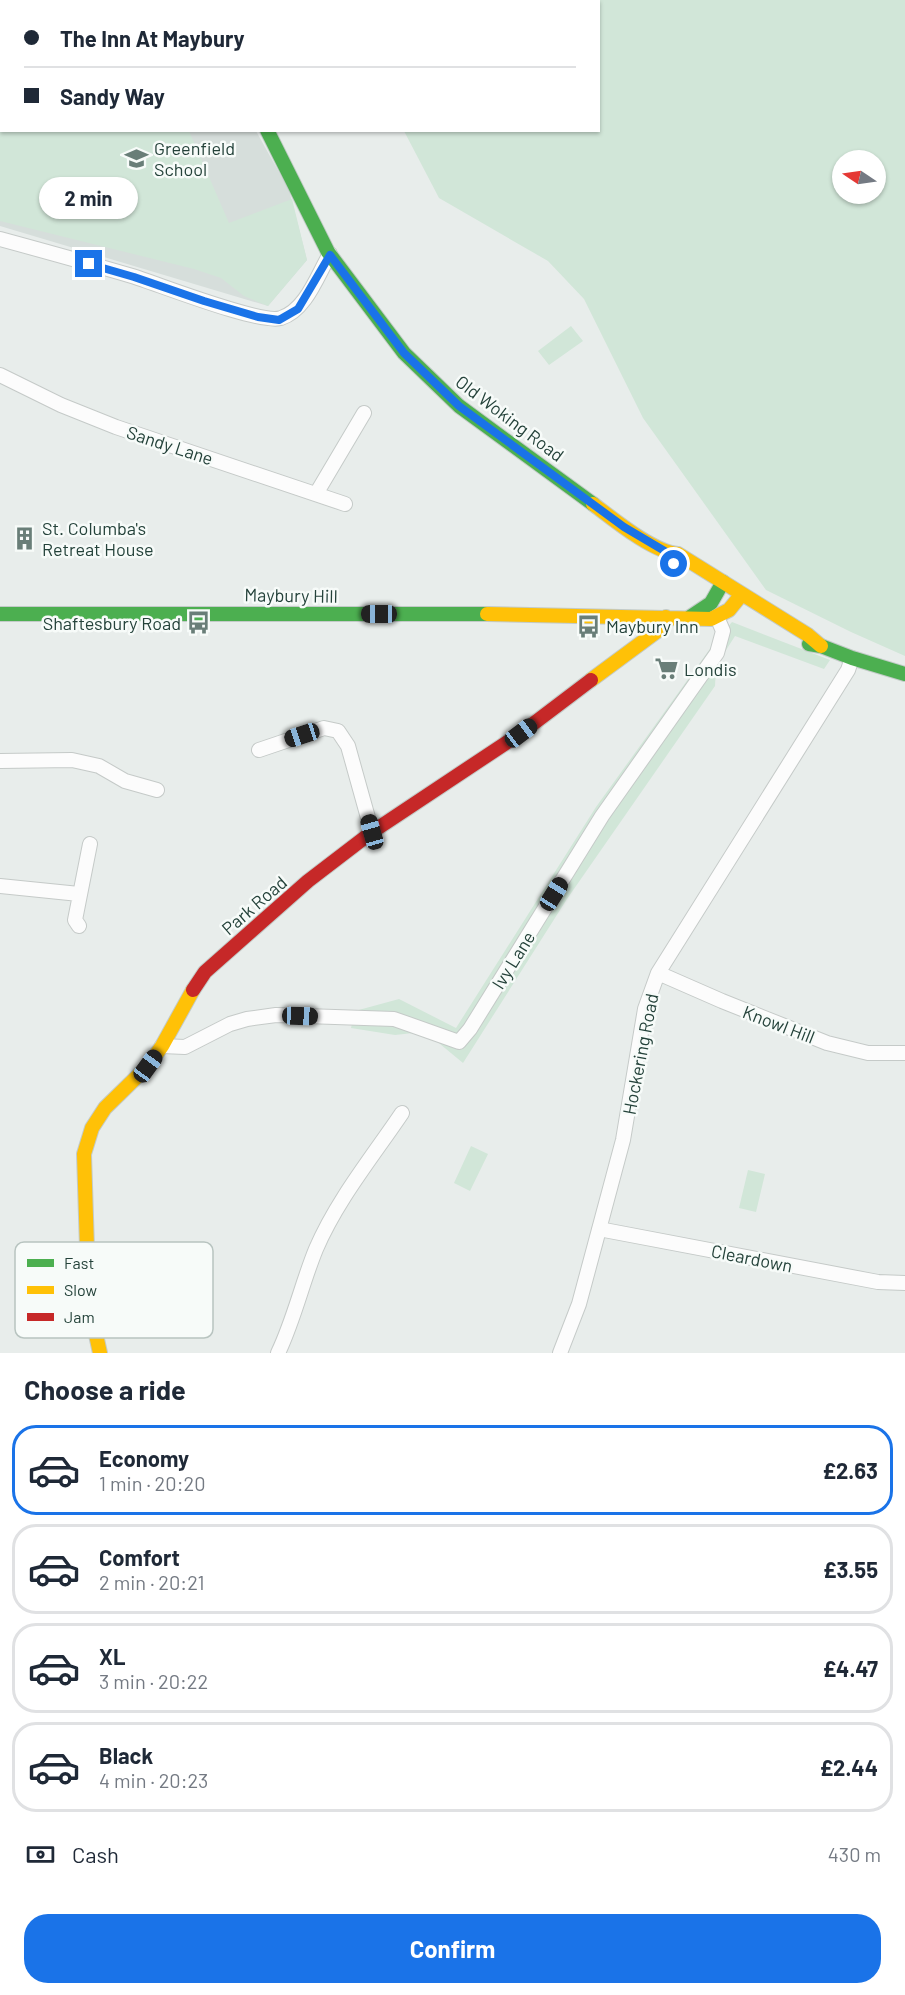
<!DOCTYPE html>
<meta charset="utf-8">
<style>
:root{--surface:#fff;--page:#f2f2f3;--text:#1f2937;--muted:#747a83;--line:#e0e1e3;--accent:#1a73e8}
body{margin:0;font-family:Barlow,sans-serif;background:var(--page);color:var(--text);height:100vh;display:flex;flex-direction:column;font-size:22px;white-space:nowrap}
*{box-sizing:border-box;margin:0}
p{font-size:20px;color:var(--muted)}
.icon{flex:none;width:33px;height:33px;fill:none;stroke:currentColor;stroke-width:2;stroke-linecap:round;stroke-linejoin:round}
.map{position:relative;height:1353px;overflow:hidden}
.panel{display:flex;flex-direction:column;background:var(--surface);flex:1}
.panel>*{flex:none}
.top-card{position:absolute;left:0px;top:0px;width:600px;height:132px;box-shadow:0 2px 4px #0004;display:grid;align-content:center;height:132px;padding:0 24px;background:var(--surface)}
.needle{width:39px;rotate:283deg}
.tools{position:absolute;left:832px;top:150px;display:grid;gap:12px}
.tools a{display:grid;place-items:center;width:54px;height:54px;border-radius:50%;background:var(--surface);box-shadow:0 2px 4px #0004;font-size:30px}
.end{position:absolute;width:27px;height:27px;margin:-14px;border:8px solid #1a73e8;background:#fff;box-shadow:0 0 0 3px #fff}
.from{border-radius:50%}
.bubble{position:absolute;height:42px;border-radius:21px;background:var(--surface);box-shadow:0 2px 4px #0004;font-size:20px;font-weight:700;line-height:42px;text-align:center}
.car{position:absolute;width:18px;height:36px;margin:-18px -9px;border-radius:8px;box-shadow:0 0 4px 2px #0007;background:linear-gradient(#222 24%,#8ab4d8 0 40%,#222 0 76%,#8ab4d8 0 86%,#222 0)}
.top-card b{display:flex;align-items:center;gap:21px;height:57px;font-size:22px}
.top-card b+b{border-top:2px solid var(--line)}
.top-card i{width:15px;height:15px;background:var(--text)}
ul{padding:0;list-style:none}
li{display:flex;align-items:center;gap:18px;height:90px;margin:0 12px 9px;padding:0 12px;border:3px solid var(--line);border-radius:24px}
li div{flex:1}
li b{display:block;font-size:22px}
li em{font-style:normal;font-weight:700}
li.active{border-color:var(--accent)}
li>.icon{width:54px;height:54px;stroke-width:1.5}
h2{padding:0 24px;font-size:27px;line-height:72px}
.pay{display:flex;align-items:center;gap:15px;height:66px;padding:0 24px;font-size:22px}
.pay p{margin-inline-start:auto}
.button{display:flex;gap:12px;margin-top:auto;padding:12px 24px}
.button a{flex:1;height:69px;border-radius:24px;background:var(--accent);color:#fff;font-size:24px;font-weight:700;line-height:69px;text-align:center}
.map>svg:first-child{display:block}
</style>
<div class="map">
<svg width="905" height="1353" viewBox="0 0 905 1353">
<rect width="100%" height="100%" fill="#e8edeb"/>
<path fill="#d6dedb" d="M 0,0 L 190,0 L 190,1 L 2,2 L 2,130 L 256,131 L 289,190 L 307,260 L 268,306 L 0,226 Z"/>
<path fill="#d1e6d8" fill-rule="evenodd" d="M 227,0 L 905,0 L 905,656 L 851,632 L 766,590 L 643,418 L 584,299 L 548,261 L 439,198 L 404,131 L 598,130 L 598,2 ZM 843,160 L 876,160 L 876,194 L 843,194 Z
M 0,107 L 2,130 L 189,131 L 229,223 L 292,199 L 307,260 L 268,306 L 244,296 L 221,278 L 194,269 L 0,221 Z
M 571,326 L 583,341 L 549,365 L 538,351 Z
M 732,622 L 830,660 L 824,669 L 735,636 L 716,666 L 715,686 L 567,899 L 463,1063 L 434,1039 L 413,1033 L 395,1035 L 351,1028 L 355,1011 L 399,999 L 456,1028 L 596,807 L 717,639 Z
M 471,1146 L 488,1154 L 470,1191 L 454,1183 Z
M 748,1170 L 765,1174 L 756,1212 L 739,1208 Z"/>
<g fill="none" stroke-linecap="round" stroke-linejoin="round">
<defs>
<path id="street" d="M 386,2 L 390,0
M 0,239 C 44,251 88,263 132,276 C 158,284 261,325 281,318 C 306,310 317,276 330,254
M 0,375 L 61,405 L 116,427 L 345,504
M 316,494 L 364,413
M 259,750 L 324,728 L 338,731 L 348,746 L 372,832
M 0,761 L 72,760 L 99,766 L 125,781 L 157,790
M 0,886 L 79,894
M 79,926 L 75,920 L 90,844
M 658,973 L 722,1001 L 827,1043 L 868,1053 L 905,1053
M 162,1046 L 185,1047 L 230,1024 L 247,1019 L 276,1015 L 394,1019 L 459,1042 L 470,1029 L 602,816 L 717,653 L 723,631 L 717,617
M 599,1229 L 878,1282 L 905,1283
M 278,1353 C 294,1320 302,1283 316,1249 C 337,1200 373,1156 402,1113
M 560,1353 L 579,1304 L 623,1140 L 645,1009 L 658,973 L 848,670 L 852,658"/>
<path id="fast" d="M 267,130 L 328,252 L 404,353 L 459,406 L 593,504
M 0,614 L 487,614
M 690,617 L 711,603 L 723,582
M 809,644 L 821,646 L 852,658 L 905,674"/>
<path id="slow" d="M 593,504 C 613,519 653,552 678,554 L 808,635 L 821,646
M 487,614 L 711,619 L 729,610 L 742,594
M 591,680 L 660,629 L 666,617
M 100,1353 L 91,1312 L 88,1279 L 84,1154 L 92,1128 L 105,1108 L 148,1066 L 162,1046 L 193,990"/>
<path id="jam" d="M 202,0 L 203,2
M 193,990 L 205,972 L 308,881 L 372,832 L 521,733 L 591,680"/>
</defs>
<use href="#street" stroke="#c5cac8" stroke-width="16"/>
<use href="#fast" stroke="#c3cbc8" stroke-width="16"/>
<use href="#slow" stroke="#c3cbc8" stroke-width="16"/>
<use href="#jam" stroke="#c3cbc8" stroke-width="16"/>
<use href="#street" stroke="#fcfcfc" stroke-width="14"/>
<use href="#fast" stroke="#4caf50" stroke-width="14"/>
<use href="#slow" stroke="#ffc107" stroke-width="14"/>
<use href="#jam" stroke="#c62828" stroke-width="14"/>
</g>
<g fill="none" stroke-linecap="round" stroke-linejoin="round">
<path stroke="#1a73e8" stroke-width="8" d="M 89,264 L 134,277 L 204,301 L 258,317 L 279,320 L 298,309 L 330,255 L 404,353 L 459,406 L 624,527 L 668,553 L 674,564"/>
</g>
<defs>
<symbol id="school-bare" viewBox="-9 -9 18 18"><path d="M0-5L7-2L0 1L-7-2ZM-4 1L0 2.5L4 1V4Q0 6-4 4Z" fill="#697e78" stroke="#f7fbf9" stroke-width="2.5" paint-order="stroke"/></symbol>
<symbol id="building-bare" viewBox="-9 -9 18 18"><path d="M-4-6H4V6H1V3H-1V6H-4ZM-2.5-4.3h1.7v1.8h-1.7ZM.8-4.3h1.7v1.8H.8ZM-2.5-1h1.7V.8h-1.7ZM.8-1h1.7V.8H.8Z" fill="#697e78" stroke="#f7fbf9" stroke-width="2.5" paint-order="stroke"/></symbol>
<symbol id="bus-bare" viewBox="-9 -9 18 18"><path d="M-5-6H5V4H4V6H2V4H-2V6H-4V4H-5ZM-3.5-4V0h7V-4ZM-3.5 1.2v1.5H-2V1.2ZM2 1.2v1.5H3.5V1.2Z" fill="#697e78" stroke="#f7fbf9" stroke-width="2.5" paint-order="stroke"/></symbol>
<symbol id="supermarket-bare" viewBox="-9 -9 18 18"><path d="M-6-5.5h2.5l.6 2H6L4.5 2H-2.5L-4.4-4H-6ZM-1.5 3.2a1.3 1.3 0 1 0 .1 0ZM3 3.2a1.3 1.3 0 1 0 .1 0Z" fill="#697e78" stroke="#f7fbf9" stroke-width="2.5" paint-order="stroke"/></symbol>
</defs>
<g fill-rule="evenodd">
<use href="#school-bare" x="120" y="142" width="33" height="33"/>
<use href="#building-bare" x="8" y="522" width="33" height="33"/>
<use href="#bus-bare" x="182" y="606" width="33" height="33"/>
<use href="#bus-bare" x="572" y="610" width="33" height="33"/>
<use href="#supermarket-bare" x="650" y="652" width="33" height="33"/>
</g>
<g text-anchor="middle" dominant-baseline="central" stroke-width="5" stroke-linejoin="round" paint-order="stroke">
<g font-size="18" fill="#24423a" stroke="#f7fbf9" text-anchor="start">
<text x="154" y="148">Greenfield<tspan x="154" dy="21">School</tspan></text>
<text x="42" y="528">St. Columba's<tspan x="42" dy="21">Retreat House</tspan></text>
<text x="181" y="623" text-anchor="end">Shaftesbury Road</text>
<text x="606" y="626">Maybury Inn</text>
<text x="684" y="669">Londis</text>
</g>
<g font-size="18" fill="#24423a" stroke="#f7fbf9">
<text transform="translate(510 418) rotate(37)">Old Woking Road</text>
<text transform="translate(170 445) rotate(18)">Sandy Lane</text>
<text transform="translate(291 595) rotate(1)">Maybury Hill</text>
<text transform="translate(254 905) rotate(-41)">Park Road</text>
<text transform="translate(513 960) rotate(-58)">Ivy Lane</text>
<text transform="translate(779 1024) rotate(21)">Knowl Hill</text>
<text transform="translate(640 1054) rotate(-79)">Hockering Road</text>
<text transform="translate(752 1258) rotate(11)">Cleardown</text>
</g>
</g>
<rect x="15" y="1242" width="198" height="96" rx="9" fill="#f7fbf9" stroke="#b8c4c0" stroke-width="1.5"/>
<rect x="27" y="1259" width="27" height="8" fill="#4caf50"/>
<rect x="27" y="1286" width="27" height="8" fill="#ffc107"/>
<rect x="27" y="1313" width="27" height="8" fill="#c62828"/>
<g font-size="16" fill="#24423a">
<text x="64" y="1269">Fast</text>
<text x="64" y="1296">Slow</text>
<text x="64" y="1323">Jam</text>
</g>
</svg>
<div class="tools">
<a><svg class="needle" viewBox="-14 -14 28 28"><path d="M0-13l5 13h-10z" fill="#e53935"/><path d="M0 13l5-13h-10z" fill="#747a83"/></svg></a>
</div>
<i class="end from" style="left:674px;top:564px"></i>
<i class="end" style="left:89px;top:264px"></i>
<div class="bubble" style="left:39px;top:177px;width:99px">2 min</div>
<i class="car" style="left:379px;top:614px;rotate:270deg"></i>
<i class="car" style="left:521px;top:733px;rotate:53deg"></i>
<i class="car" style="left:302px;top:735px;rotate:252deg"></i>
<i class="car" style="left:372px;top:832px;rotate:344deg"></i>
<i class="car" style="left:554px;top:894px;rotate:32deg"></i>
<i class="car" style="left:300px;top:1016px;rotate:92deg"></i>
<i class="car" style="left:148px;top:1066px;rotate:36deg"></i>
<div class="top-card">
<b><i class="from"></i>The Inn At Maybury</b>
<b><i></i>Sandy Way</b>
</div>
</div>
<section class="panel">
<h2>Choose a ride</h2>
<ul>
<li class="active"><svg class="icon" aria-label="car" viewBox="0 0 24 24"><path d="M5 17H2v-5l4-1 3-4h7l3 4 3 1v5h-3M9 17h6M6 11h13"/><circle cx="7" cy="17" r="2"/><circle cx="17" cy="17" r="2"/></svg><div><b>Economy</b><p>1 min · 20:20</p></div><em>£2.63</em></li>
<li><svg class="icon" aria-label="car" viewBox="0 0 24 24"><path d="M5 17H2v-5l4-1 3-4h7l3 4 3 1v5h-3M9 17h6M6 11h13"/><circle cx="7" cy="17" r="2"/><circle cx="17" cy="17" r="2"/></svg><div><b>Comfort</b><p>2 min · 20:21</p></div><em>£3.55</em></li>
<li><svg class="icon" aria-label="car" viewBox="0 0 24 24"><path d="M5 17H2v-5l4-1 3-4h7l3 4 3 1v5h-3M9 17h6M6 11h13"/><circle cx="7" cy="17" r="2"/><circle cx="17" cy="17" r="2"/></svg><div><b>XL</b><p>3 min · 20:22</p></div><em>£4.47</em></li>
<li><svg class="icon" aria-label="car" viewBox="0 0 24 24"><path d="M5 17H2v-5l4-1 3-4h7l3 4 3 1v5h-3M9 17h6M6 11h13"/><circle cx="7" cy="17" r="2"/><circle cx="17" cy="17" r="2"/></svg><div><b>Black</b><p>4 min · 20:23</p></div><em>£2.44</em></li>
</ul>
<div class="pay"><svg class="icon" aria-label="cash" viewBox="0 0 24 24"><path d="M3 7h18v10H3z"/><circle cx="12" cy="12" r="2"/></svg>Cash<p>430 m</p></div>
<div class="button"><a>Confirm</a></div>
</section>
